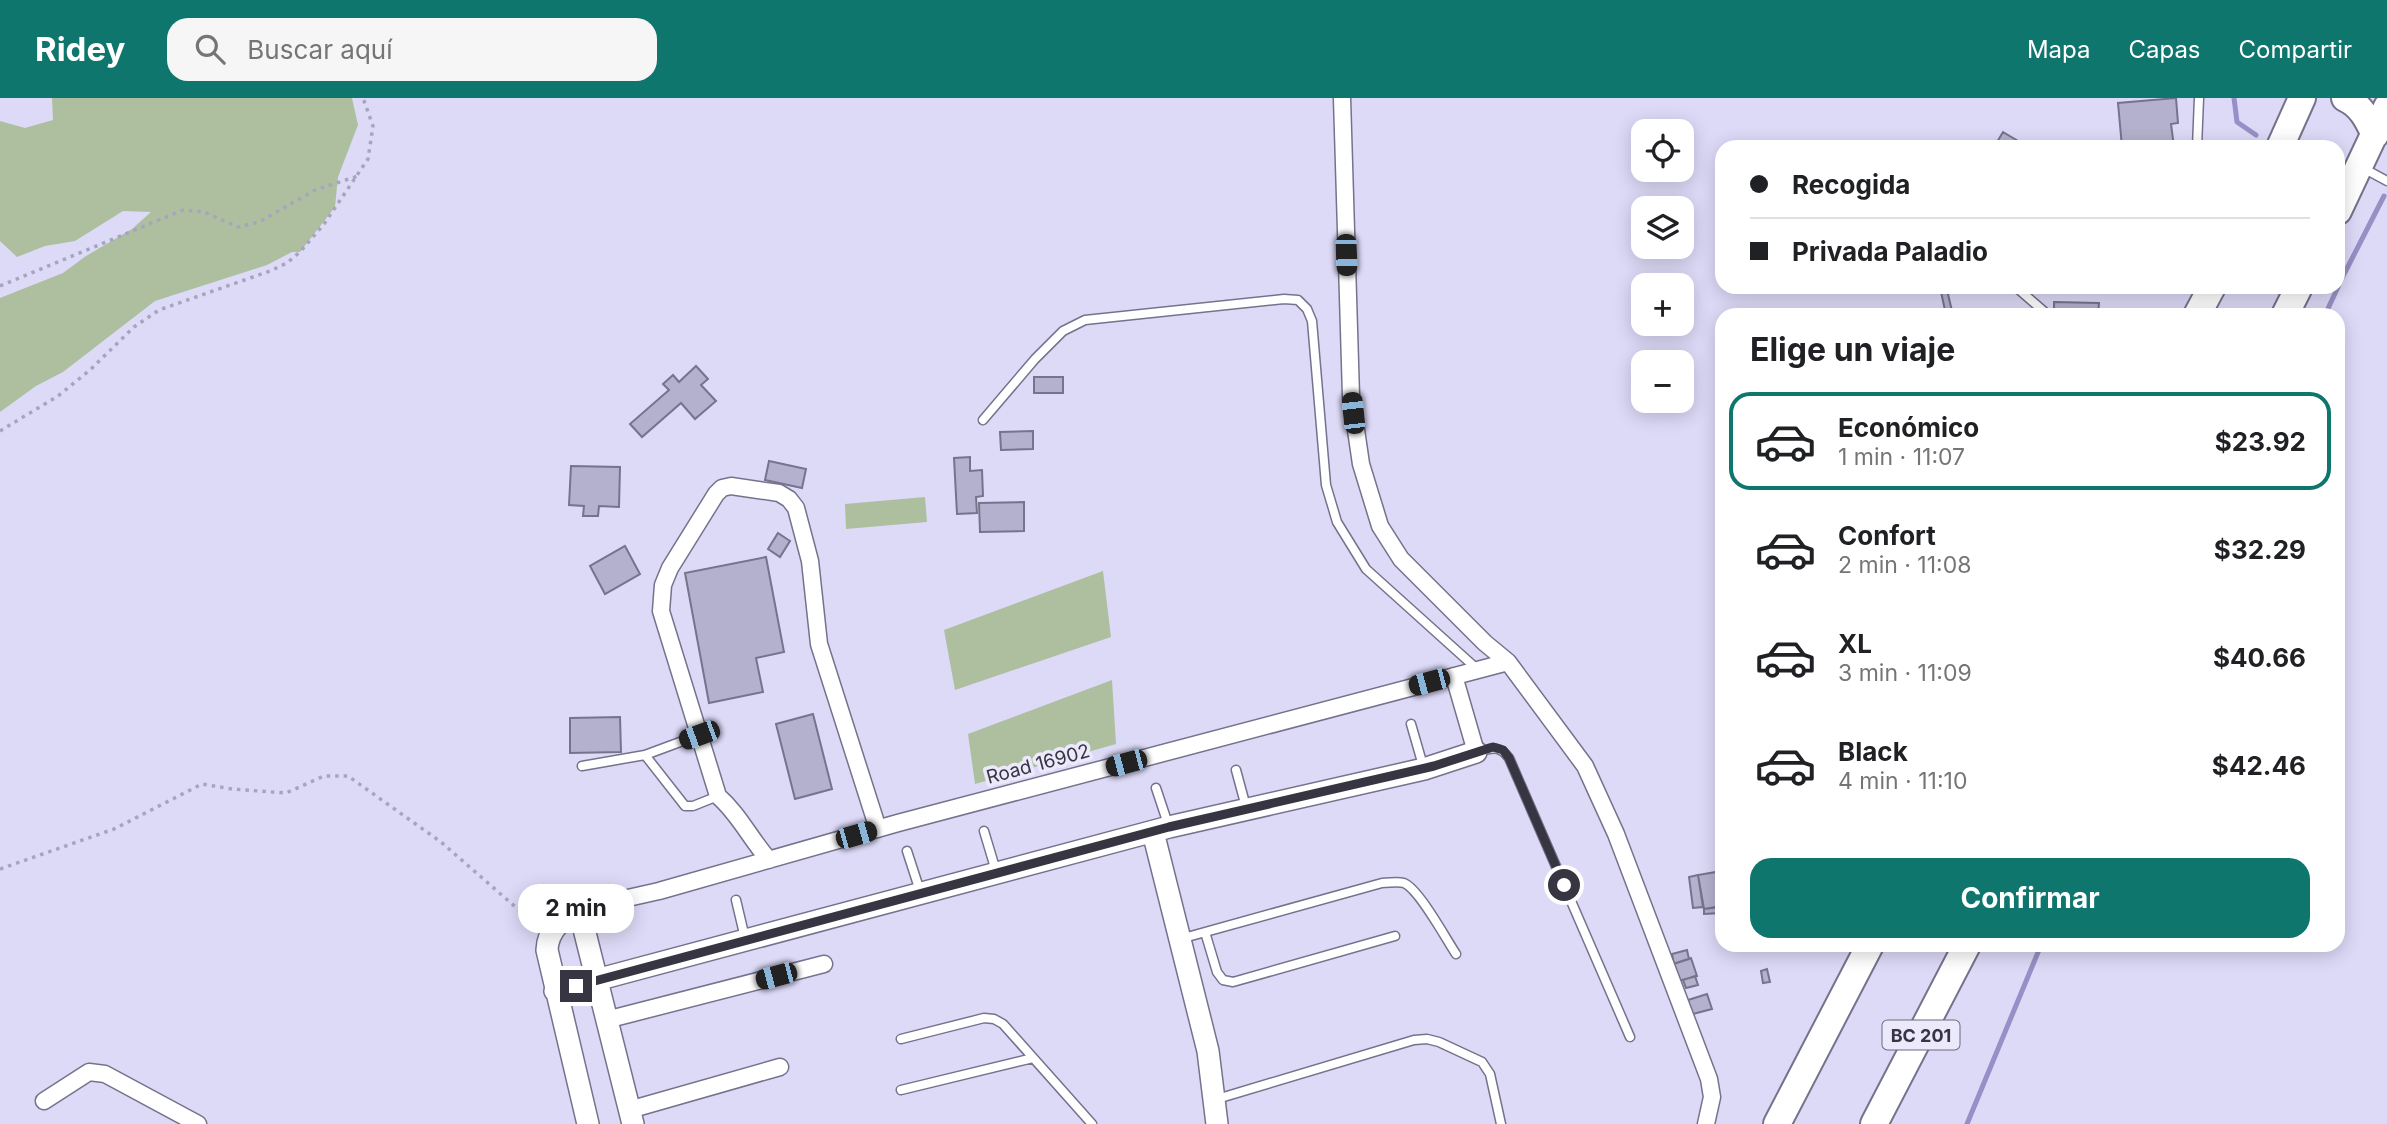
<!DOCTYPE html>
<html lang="es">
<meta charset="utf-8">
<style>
:root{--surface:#fff;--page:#f6f6f6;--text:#202124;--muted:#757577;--line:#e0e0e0;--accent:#0f766e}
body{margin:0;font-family:Inter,sans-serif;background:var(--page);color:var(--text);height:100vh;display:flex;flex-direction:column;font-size:26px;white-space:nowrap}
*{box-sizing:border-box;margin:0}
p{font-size:23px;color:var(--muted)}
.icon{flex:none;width:38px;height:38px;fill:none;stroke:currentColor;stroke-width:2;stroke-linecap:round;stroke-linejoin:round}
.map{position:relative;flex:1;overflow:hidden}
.sheet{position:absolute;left:1715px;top:210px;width:630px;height:644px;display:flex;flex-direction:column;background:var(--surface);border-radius:21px;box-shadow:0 4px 18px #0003}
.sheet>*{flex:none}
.hud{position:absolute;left:1715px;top:42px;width:630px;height:154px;border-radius:21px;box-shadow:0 4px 18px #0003;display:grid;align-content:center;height:154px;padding:0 35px;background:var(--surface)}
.tools{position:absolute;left:1631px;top:21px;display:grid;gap:14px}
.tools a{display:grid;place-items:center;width:63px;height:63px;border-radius:14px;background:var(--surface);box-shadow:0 4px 18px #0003;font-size:35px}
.end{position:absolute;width:32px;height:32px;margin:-16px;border:9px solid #363541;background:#fff;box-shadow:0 0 0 4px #fff}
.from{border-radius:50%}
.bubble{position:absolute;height:49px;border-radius:21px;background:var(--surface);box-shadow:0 4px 18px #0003;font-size:23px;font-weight:700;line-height:49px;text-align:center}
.car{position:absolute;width:21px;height:42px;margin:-21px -10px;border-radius:9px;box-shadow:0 0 5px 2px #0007;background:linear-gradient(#222 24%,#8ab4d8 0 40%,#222 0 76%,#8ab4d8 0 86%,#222 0)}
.hud b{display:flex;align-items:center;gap:24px;height:66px;font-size:26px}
.hud b+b{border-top:2px solid var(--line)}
.hud i{width:18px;height:18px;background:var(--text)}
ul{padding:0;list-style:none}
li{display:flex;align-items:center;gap:21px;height:98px;margin:0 14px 10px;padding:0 21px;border:4px solid transparent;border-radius:21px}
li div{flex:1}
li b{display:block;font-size:26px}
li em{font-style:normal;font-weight:700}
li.selected{border-color:var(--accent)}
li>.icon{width:63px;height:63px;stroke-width:1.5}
h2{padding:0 35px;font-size:32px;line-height:84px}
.cta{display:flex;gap:14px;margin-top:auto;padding:14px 35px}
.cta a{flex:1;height:80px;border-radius:21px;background:var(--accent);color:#fff;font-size:28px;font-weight:700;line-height:80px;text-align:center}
header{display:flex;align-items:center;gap:42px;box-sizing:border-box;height:98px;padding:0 35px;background:var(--accent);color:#fff}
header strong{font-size:33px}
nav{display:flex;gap:38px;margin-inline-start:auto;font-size:24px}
.search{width:490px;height:63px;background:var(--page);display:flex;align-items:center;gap:18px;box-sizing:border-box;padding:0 24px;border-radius:21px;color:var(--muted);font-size:26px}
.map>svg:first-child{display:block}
</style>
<header>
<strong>Ridey</strong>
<div class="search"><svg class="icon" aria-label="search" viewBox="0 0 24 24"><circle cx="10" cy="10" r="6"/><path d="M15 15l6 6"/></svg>Buscar aquí</div>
<nav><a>Mapa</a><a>Capas</a><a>Compartir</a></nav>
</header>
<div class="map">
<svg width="2387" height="1026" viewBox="0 0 2387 1026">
<rect width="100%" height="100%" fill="#dddaf8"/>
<path fill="#adbf9f" d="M 52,0 L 352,0 L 358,27 L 338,79 L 335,109 L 300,154 L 292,154 L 267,167 L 155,203 L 63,274 L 36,288 L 0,314 L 0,200 L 63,175 L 86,158 L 132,131 L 151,114 L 123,113 L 75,143 L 45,148 L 17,159 L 0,143 L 0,23 L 25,30 L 53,22 Z
M 925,399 L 927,424 L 846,431 L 845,406 Z
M 1103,473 L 1111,539 L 955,592 L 944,532 Z
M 1112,582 L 1116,646 L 975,686 L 968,636 Z"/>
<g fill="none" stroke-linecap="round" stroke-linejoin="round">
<path stroke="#9790c6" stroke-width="5" d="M 2234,0 L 2237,24 L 2256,37
M 2338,188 L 2384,98
M 2325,217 L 2338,189
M 1967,1026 L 2041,847"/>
</g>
<path fill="#b4b1ce" stroke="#76738d" stroke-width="2" d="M 2176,0 L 2178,25 L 2171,26 L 2174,49 L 2122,49 L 2118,5 Z
M 2003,34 L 2028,49 L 1994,49 Z
M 1947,192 L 1953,217 L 1946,217 L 1941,194 Z
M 2054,204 L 2099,205 L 2098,217 L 2054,217 Z
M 696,268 L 708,281 L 701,287 L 716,303 L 695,321 L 681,305 L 642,339 L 630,326 L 669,292 L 663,286 L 673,277 L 679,284 Z
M 1034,279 L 1063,279 L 1063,295 L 1034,295 Z
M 1033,333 L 1033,351 L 1001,352 L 1000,334 Z
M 970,359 L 970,373 L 982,372 L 983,398 L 976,399 L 977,415 L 957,416 L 954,360 Z
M 769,363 L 806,371 L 802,390 L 765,382 Z
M 571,368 L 620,369 L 619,409 L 599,408 L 598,418 L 583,418 L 584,408 L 569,407 Z
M 1024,404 L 1024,433 L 980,434 L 979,405 Z
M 778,435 L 790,443 L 780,459 L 768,451 Z
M 625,448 L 640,476 L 605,496 L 590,468 Z
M 766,459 L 784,554 L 756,560 L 763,594 L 709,605 L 685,475 Z
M 813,616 L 832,691 L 795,701 L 776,626 Z
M 620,619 L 621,654 L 570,655 L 570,620 Z
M 1716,774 L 1722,808 L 1704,811 L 1698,777 Z
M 1698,777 L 1703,809 L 1693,810 L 1689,779 Z
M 1720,809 L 1720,815 L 1704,816 L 1704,811 Z
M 1687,852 L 1689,861 L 1674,866 L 1672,856 Z
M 1691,860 L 1697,878 L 1678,883 L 1673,866 Z
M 1767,871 L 1770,884 L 1763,885 L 1761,873 Z
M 1695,878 L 1698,887 L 1686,890 L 1683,882 Z
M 1707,896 L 1712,911 L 1689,917 L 1685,903 Z"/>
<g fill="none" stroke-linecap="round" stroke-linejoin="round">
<defs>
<path id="service" d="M 2197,49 L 2199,0
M 2363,70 L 2387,83
M 2016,189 L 2048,217
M 983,322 L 1035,261 L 1063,233 L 1085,222 L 1284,201 L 1298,202 L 1307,211 L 1312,223 L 1326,387 L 1337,424 L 1366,471 L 1477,571
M 1411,626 L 1424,671
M 1479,654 C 1493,649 1500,648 1509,660 L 1630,939
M 645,657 L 685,708 L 693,708 L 718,698
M 582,668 L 645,657 L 699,637
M 1236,672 L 1246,709
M 1156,690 L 1168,726
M 984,733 L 996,773
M 907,753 L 920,793
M 736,802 L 745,840
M 1205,834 L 1217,874 L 1223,882 L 1233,884 L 1395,838
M 1180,841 L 1382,785 C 1390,785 1397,783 1404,785 C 1419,791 1446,841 1456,856
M 901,941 L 984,920 L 994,921 L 1003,926 L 1092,1026
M 901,992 L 1033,960
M 1217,1001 L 1414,942 L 1427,941 L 1439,944 L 1482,964 L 1490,976 L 1501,1026"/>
<path id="minor" d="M 1342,0 L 1351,298 L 1361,366 L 1380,428 L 1401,461 L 1485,545 L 1508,564 L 1585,668 L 1616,736 L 1709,981 L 1712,999 L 1706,1026
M 1454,578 L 1476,654
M 769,762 C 751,742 739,716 718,698 L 661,513 L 663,487 L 670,470 L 716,396 L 722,390 L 731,388 L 779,395 L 789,401 L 796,410 L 810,463 L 819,546 L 878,731
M 579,811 L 659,793 L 898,725 L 1508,564
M 606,922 L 824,866
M 44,1003 L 89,974 L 105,976 L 198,1026
M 629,1012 L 780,969"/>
<path id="tertiary" d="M 1153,734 L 1208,953 L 1217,1026
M 555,893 L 1169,729 L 1424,671 L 1476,654
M 588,1026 L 547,852 C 548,831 562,821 579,811 L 633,1026"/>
<path id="trunk" d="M 2345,0 C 2361,7 2368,22 2375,37
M 2280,49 L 2302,0
M 2338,113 L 2387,9
M 2197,217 L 2212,189
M 2285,217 L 2299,189
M 1777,1026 L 1870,847
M 1874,1026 L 1967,847"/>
</defs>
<use href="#service" stroke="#75728c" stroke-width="11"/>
<use href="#minor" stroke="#75728c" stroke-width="19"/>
<use href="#tertiary" stroke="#75728c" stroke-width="24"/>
<use href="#trunk" stroke="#75728c" stroke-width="30"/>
<path stroke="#a7a5bd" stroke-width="3.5" stroke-dasharray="3.5 5" stroke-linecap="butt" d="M 0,188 L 183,112 L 204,114 L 238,129 L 259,124 L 315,92 L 358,78
M 0,333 L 58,298 L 90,272 L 134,229 L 159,212 L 270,173 L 287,165 L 300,154 L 324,126 L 368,61 L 373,28 L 363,0
M 0,771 L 114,731 L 202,686 L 232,691 L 286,695 L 324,678 L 348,678 L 441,744 L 535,826"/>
<use href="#service" stroke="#fff" stroke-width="8"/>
<use href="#minor" stroke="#fff" stroke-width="16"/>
<use href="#tertiary" stroke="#fff" stroke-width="21"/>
<use href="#trunk" stroke="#fff" stroke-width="26"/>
</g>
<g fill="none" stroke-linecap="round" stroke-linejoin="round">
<path stroke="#363541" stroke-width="9" d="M 576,888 L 1169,729 L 1434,668 L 1493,649 L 1503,652 L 1509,660 L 1564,787"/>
</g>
<g text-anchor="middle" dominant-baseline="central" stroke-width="7" stroke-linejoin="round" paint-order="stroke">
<rect fill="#ebe9fb" stroke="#6c6b79" stroke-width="2" x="1882.5" y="922.5" width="77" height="29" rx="5"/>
<g font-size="18" font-weight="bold" fill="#363541">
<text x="1921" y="937">BC 201</text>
</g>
<g font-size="19" fill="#363541" stroke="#ebe9fb">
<text transform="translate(1038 666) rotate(-15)">Road 16902</text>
</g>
</g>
</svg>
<div class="tools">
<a><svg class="icon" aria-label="locate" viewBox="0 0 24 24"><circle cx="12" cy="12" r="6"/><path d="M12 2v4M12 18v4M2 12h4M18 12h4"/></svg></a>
<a><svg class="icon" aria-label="layers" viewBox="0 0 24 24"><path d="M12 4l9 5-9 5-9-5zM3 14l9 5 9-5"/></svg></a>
<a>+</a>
<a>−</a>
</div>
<i class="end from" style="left:1564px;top:787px"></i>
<i class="end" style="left:576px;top:888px"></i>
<div class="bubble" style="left:518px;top:786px;width:116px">2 min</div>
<i class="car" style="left:1346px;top:157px;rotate:178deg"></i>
<i class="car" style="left:1353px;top:315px;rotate:354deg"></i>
<i class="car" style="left:1429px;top:584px;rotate:255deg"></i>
<i class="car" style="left:699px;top:637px;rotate:250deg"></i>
<i class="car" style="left:1126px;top:665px;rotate:255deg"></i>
<i class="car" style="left:856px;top:737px;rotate:74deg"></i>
<i class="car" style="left:776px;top:878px;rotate:255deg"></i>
<div class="hud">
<b><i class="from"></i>Recogida</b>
<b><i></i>Privada Paladio</b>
</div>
<section class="sheet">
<h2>Elige un viaje</h2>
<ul>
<li class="selected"><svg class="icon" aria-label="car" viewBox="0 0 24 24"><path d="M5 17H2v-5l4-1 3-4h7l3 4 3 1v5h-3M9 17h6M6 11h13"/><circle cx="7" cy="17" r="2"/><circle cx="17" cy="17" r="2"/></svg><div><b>Económico</b><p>1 min · 11:07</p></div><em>$23.92</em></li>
<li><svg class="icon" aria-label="car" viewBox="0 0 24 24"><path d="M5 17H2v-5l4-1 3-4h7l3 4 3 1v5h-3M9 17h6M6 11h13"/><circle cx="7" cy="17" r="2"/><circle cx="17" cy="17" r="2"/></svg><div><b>Confort</b><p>2 min · 11:08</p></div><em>$32.29</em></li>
<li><svg class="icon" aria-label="car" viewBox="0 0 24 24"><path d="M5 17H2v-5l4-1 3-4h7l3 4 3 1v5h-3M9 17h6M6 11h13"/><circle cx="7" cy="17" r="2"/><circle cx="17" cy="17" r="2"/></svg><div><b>XL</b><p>3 min · 11:09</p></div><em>$40.66</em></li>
<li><svg class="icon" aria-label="car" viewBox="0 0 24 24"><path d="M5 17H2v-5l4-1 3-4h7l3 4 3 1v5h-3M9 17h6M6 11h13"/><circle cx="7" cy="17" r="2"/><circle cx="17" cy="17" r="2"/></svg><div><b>Black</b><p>4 min · 11:10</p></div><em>$42.46</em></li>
</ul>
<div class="cta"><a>Confirmar</a></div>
</section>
</div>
